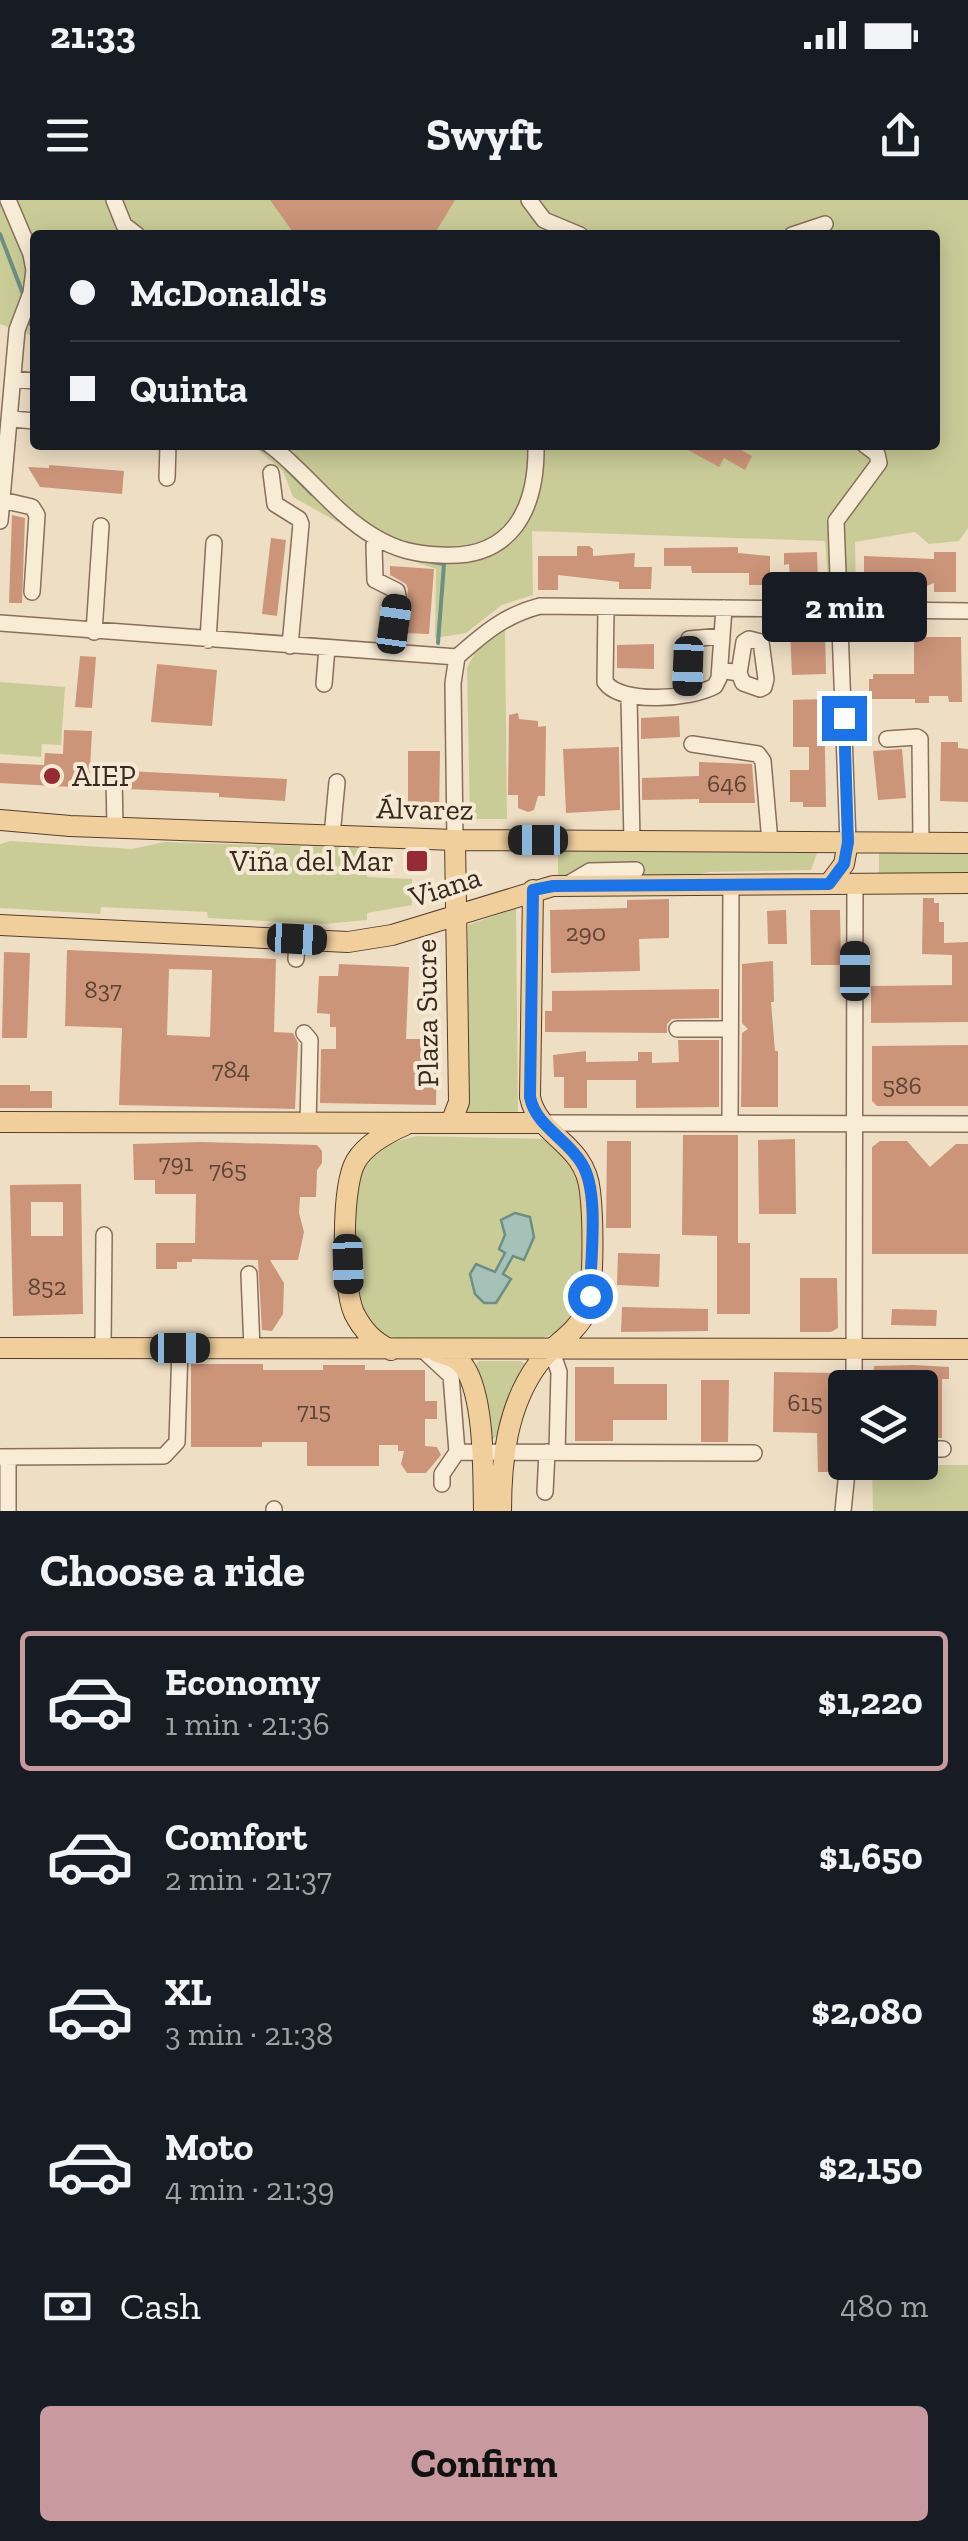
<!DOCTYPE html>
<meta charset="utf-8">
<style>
:root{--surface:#171b24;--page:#20242c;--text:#f1f3f6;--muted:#9ea1a6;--line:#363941;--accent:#c8999f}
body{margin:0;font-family:"Zilla Slab",serif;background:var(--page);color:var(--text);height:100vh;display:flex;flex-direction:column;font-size:38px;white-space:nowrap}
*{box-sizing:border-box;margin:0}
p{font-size:32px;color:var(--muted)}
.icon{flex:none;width:55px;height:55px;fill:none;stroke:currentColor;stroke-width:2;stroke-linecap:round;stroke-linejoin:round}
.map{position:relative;height:1311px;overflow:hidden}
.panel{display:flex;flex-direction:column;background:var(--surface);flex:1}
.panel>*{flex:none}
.top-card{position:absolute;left:30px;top:30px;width:910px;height:220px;border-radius:10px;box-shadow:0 5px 25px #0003;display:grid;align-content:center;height:220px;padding:0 40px;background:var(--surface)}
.fabs{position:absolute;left:828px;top:1170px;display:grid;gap:20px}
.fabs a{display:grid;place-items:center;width:110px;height:110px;border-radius:10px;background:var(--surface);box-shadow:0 5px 25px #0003;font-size:50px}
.end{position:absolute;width:45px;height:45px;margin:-22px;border:12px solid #1a73e8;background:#fff;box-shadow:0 0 0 5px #fff}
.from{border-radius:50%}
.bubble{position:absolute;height:70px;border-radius:10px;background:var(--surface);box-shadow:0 5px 25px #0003;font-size:32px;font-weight:800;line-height:70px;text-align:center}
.car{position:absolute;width:30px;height:60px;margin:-30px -15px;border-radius:12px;box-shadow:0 0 8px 2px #0007;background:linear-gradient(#222 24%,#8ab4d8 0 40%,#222 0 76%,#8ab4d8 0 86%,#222 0)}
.top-card b{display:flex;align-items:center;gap:35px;height:95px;font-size:38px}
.top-card b+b{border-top:2px solid var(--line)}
.top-card i{width:25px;height:25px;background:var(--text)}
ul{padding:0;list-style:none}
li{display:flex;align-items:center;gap:30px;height:140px;margin:0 20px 15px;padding:0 20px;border:5px solid transparent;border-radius:10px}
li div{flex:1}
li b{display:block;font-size:38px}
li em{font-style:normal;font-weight:800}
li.on{border-color:var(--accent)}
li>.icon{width:90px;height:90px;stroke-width:1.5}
h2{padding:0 40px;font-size:45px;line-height:120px}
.pay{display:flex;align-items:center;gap:25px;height:110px;padding:0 40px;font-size:38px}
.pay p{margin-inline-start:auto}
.cta{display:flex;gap:20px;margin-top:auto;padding:20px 40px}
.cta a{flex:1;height:115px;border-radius:10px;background:var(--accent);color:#111;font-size:40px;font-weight:800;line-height:115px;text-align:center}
.status{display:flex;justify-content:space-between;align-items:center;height:70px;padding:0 50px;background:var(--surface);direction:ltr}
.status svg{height:28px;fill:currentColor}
header{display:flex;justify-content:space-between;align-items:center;height:130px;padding:0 40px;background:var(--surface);font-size:45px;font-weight:800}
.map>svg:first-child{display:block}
</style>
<div class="status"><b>21:33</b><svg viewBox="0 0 49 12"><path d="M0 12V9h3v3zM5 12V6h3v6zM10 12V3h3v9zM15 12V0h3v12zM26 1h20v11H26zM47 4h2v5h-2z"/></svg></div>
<header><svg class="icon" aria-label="menu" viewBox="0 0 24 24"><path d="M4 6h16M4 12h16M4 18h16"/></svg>Swyft<svg class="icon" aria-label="share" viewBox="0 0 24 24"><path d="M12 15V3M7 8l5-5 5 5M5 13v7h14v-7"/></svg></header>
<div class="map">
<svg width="968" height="1311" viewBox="0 0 968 1311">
<rect width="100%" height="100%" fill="#eedec4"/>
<path fill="#cacc98" d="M 0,0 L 968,0 L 968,328 L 959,341 L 929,344 L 915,332 L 855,342 L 856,395 L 829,394 L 825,341 L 532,331 L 533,395 L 502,405 L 466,433 L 435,438 L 436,369 L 398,356 L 293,297 L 283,271 L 252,245 L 935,245 L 935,35 L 35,35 L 35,137 L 0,124 Z
M 505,430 L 507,619 L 470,619 L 467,469 C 475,449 485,438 505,430 Z
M 0,482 L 65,487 L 61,545 L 42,544 L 41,557 L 0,554 Z
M 10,641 L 132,649 L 165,642 L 370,648 L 367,677 L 412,679 L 412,705 L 367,713 L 367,720 L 324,724 L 208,718 L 207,712 L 101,707 L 100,714 L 0,708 L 0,644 Z
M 558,651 L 817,653 L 811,670 L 710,672 L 678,678 L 558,677 Z
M 879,653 L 968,653 L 968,673 L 879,674 Z
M 516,708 L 518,914 L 467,913 L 468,725 Z
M 417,936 L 548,939 C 556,946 566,953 572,961 C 589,986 593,1091 575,1116 C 566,1129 549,1136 535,1141 C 506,1141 401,1146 381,1133 C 373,1129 362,1110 360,1102 C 355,1076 350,985 365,965 C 378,946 397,941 417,936 Z
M 479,1161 L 520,1161 L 526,1164 L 499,1235 L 490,1241 L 476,1165 Z
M 872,1265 L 968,1265 L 968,1311 L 873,1311 Z"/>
<path fill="#a6c1b7" stroke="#6d8f84" stroke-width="2.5" d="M 515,1013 L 530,1017 L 534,1037 L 524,1060 L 513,1056 L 503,1074 L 511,1079 L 496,1103 L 484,1103 L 475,1094 L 470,1074 L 476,1064 L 495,1072 L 505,1053 L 499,1049 L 505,1035 L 501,1020 Z"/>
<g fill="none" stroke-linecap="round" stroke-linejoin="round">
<path stroke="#6d8f84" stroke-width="4" d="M 0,34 L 23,94
M 26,118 L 35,130
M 256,245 L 269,253
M 287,269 L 312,294
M 432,362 L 444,364 L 438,443"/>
</g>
<path fill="#cc957a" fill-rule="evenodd" d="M 270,0 L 455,0 L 434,35 L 295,35 Z
M 679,245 L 744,245 L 741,250 L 752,256 L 745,270 L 724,258 L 719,267 Z
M 49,265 L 124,271 L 122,294 L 40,287 L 28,267 L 49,268 Z
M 12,315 L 25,318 L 22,403 L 9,403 Z
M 271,338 L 286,340 L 277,416 L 262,414 Z
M 577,346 L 589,346 L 593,349 L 593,356 L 635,353 L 634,367 L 652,367 L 651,389 L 619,389 L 619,382 L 558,375 L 558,390 L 538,390 L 538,356 L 577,356 Z
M 738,347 L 738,353 L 770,356 L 770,385 L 749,385 L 749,373 L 692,373 L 691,366 L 664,366 L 664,348 Z
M 817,352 L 818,379 L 790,380 L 789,364 L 784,365 L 784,353 Z
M 934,352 L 956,352 L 956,392 L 934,392 L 934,383 L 910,393 L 906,388 L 906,376 L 880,376 L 878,388 L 874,391 L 868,392 L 864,387 L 864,356 L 934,359 Z
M 390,366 L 434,369 L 429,434 L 404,433 L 408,389 L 406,384 L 390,375 Z
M 825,430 L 826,474 L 792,475 L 790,431 Z
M 914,437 L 961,437 L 962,502 L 949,502 L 948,496 L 929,496 L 929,503 L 915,503 L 915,499 L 869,499 L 869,479 L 873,479 L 873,474 L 914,474 Z
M 654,444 L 654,469 L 617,468 L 617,445 Z
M 80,456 L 96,457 L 92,508 L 75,507 Z
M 157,464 L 217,470 L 212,526 L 151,522 Z
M 824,499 L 826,607 L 803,607 L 803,602 L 790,602 L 790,570 L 809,570 L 809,547 L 793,547 L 793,500 Z
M 518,513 L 519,519 L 538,521 L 538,527 L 546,526 L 545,596 L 538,596 L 534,610 L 528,612 L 518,608 L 518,595 L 508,595 L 509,515 Z
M 679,516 L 680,537 L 641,539 L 641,518 Z
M 64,530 L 92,531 L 89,588 L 0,583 L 0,563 L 44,565 L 45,553 L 63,554 Z
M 941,542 L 958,542 L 958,548 L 968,549 L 968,602 L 940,601 Z
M 619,547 L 620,610 L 566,613 L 563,549 Z
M 902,549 L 906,598 L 878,600 L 873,551 Z
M 408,551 L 440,551 L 439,615 L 408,614 Z
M 699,562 L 752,564 L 755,603 L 699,603 L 699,599 L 642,600 L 642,578 L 699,576 Z
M 127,571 L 287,579 L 285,601 L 219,597 L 219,593 L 126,589 Z
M 923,698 L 934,698 L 934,703 L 939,703 L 939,722 L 944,722 L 944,743 L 968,742 L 968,822 L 871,823 L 871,786 L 952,785 L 952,755 L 922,754 Z
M 669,699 L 669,738 L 639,739 L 640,771 L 551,773 L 550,710 L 627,708 L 627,700 Z
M 786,710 L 787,744 L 768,744 L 767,711 Z
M 810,710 L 840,710 L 841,765 L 811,765 Z
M 67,750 L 276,759 L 274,832 L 293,833 L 298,843 L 295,909 L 119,905 L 122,828 L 65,826 ZM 169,769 L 212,770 L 210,837 L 167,835 Z
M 4,752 L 30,753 L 27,838 L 2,838 Z
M 773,761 L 774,802 L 771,802 L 775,851 L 778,851 L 778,907 L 741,907 L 742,833 L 748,829 L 742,823 L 742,764 Z
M 339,764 L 409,767 L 406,839 L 437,839 L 436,905 L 320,903 L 321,849 L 336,849 L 336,827 L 330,827 L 330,814 L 317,813 L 319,776 L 338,776 Z
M 719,789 L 719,818 L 672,819 L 667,824 L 667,833 L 545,832 L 545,811 L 552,811 L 552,791 Z
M 678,840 L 719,840 L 719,907 L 636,908 L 636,880 L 587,880 L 587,908 L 564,908 L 564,877 L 554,877 L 553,855 L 586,851 L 586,862 L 638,861 L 638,852 L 652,852 L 652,863 L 679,862 Z
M 968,845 L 968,906 L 877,906 L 872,901 L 872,846 Z
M 0,885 L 30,885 L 30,891 L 52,891 L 52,908 L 0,908 Z
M 683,935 L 738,935 L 738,1043 L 750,1043 L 750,1114 L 717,1114 L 717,1036 L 682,1035 Z
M 795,939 L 796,1014 L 759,1014 L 758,940 Z
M 607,941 L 631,941 L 631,1028 L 606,1028 Z
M 880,941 L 907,941 L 930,967 L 956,944 L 968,944 L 968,1054 L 872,1054 L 872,947 Z
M 201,942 L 317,945 L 322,951 L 322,963 L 317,970 L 316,997 L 300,997 L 299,1013 L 304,1032 L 298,1060 L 270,1060 L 284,1083 L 283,1114 L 272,1131 L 262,1130 L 258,1060 L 192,1059 L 192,1062 L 177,1062 L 177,1069 L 156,1069 L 156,1043 L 195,1043 L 196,994 L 155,994 L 155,980 L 134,980 L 133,944 Z
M 81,984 L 83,1114 L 13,1116 L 10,985 ZM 31,1002 L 63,1002 L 63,1036 L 31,1036 Z
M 618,1053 L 660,1054 L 659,1087 L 617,1085 Z
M 800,1078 L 837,1078 L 838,1128 L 831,1132 L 800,1132 Z
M 622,1107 L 708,1109 L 708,1131 L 621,1132 Z
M 892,1109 L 937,1110 L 936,1126 L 891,1125 Z
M 191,1164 L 263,1164 L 263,1170 L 323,1170 L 323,1165 L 365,1165 L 365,1170 L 425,1170 L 425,1201 L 437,1201 L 437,1219 L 425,1219 L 425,1246 L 437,1247 L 441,1255 L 426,1273 L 407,1273 L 401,1264 L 404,1251 L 398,1251 L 398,1245 L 379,1245 L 379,1266 L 307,1266 L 307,1242 L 262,1242 L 262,1247 L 191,1247 Z
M 914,1165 L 949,1167 L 949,1179 L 942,1179 L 942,1238 L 920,1238 L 918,1181 L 897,1181 L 897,1188 L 872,1188 L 874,1166 Z
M 575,1167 L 614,1167 L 614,1184 L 667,1184 L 667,1220 L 613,1220 L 613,1241 L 575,1241 Z
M 774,1172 L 836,1173 L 836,1272 L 818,1272 L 817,1233 L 773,1232 Z
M 701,1180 L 729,1180 L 728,1242 L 701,1242 Z"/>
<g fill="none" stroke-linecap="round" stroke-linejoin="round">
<defs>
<path id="minor" d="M 114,0 L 124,25 L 137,35
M 529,0 L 544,20 L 580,35
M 792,35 L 825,24
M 14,179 L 35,181
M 11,219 L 35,221
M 270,245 C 306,272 335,314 375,337 C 397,350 415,354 440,355 C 512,360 537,309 536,245
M 271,273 L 275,304 L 299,319 L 301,324 L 290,446
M 167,278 L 168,245
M 2,300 L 32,307 L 37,315 L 32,392
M 0,321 L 17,130 L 31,93 L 34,70 L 31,54 L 8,0
M 374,345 L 375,380 L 397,391 L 398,396 L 390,452
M 606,407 L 605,482 C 621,505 692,499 715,486 L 719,478 L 724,408
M 0,423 L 457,457
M 94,432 L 101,326
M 208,440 L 214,343
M 457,457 C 484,433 505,415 540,406 L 968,411
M 720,470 L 739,473 L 743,483 L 760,489 L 764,487 L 766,479 L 761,442 L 749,439 L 744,442 L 739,473
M 324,484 L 327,448
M 687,493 L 689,439 L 722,436
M 629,498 L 632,641
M 887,539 L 917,537 L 920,539 L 921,643
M 692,544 L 758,554 L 763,561 L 770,642
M 114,576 L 115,628
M 332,636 L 337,582
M 455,640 L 453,483 L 457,457
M 848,642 L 836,321 L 879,263 L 877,254 L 865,245
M 568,684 L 590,671 L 636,670
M 296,759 L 297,739
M 677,829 L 730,829
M 304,833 L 310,840 L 308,924
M 543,923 L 968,924
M 730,923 L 731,684
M 249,1074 L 252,1149
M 103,1148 L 104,1035
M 551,1149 L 559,1172 L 557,1252
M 423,1150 L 451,1176 L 457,1252 L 754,1253
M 854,1188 L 855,683
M 920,1249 L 943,1249
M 0,1257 L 164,1256 L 177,1242 L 180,1148
M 8,1257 L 8,1311
M 442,1284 L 442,1274 L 457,1252
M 545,1292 L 547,1252
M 274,1311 L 274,1309
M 843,1311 L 848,1262"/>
<path id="major" d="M 0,620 L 70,626 L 455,640 L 968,643
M 829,684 L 844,664 L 848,642
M 0,725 L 348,742 L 392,735 L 553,686 L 968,683
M 0,922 L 543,923
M 451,923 L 459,902 L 455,640
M 0,1148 L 968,1149
M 391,1150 C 374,1142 363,1131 354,1113 C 342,1086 341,986 356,961 C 366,944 387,933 405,925
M 437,1152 C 448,1155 459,1158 465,1168 C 485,1200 483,1273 484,1311
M 501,1311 C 501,1261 507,1206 538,1164 C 551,1146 574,1135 585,1114 C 595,1093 593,1016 590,991 C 585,942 538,937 530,897 L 533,690"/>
</defs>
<use href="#minor" stroke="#886f5b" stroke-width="18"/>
<use href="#major" stroke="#563e2f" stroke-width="22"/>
<use href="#minor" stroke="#f9ecd7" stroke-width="15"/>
<use href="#major" stroke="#f1cf9c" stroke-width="20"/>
</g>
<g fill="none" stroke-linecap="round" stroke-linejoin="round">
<path stroke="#1a73e8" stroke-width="12" d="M 590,1096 C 590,1061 600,993 582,964 C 567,938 536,927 530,897 L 533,690 L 553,686 L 829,684 L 844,664 L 848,642 L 844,518"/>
</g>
<g fill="#972b35" stroke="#f5e9d4" stroke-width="4">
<circle cx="52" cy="576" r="10"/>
<rect x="405" y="649" width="24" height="24" rx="5"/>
</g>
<g text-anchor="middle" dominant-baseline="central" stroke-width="8" stroke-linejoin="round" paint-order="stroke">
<g font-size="25" fill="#5d4435">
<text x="727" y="583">646</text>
<text x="586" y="732">290</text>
<text x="103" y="789">837</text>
<text x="231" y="869">784</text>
<text x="902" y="885">586</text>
<text x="176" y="962">791</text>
<text x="228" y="969">765</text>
<text x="47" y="1086">852</text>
<text x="805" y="1202">615</text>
<text x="314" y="1210">715</text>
</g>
<g font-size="30" fill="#38291e" stroke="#f5e9d4" text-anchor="start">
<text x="72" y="576">AIEP</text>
<text x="394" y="661" text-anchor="end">Viña del Mar</text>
</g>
<g font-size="30" fill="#38291e" stroke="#f5e9d4">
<text transform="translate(425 609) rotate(1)">Álvarez</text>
<text transform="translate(445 687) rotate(-18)">Viana</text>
<text transform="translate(427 813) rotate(-91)">Plaza Sucre</text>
</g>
</g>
</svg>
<div class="fabs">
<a><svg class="icon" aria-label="layers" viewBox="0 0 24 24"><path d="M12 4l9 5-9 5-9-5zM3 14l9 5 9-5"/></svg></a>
</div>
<i class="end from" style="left:590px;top:1096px"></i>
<i class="end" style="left:844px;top:518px"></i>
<div class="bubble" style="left:762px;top:372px;width:165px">2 min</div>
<i class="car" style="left:394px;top:424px;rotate:8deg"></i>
<i class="car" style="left:688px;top:466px;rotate:182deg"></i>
<i class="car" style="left:538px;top:640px;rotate:270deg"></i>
<i class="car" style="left:297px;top:739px;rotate:93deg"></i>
<i class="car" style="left:855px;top:771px;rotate:0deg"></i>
<i class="car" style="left:348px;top:1064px;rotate:178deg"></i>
<i class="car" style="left:180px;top:1148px;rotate:90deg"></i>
<div class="top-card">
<b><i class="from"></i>McDonald's</b>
<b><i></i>Quinta</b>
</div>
</div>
<section class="panel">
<h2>Choose a ride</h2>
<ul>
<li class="on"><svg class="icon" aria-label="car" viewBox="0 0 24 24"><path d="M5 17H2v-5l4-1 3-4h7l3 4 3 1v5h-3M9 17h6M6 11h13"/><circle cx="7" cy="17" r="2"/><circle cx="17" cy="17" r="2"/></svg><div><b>Economy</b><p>1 min · 21:36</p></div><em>$1,220</em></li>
<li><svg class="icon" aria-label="car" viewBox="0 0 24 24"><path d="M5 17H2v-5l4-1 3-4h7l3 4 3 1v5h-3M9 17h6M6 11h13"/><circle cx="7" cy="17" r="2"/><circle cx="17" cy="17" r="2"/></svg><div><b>Comfort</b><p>2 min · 21:37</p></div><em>$1,650</em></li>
<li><svg class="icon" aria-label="car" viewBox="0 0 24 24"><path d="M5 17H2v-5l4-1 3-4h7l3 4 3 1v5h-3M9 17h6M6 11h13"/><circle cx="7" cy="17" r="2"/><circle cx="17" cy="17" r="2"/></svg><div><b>XL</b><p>3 min · 21:38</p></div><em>$2,080</em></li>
<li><svg class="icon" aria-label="car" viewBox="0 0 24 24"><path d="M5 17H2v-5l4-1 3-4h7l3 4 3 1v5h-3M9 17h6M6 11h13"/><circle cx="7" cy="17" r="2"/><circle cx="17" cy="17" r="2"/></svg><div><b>Moto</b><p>4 min · 21:39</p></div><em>$2,150</em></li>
</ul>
<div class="pay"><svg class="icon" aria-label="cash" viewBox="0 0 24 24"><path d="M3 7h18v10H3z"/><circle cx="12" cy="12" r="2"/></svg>Cash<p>480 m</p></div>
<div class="cta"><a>Confirm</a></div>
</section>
